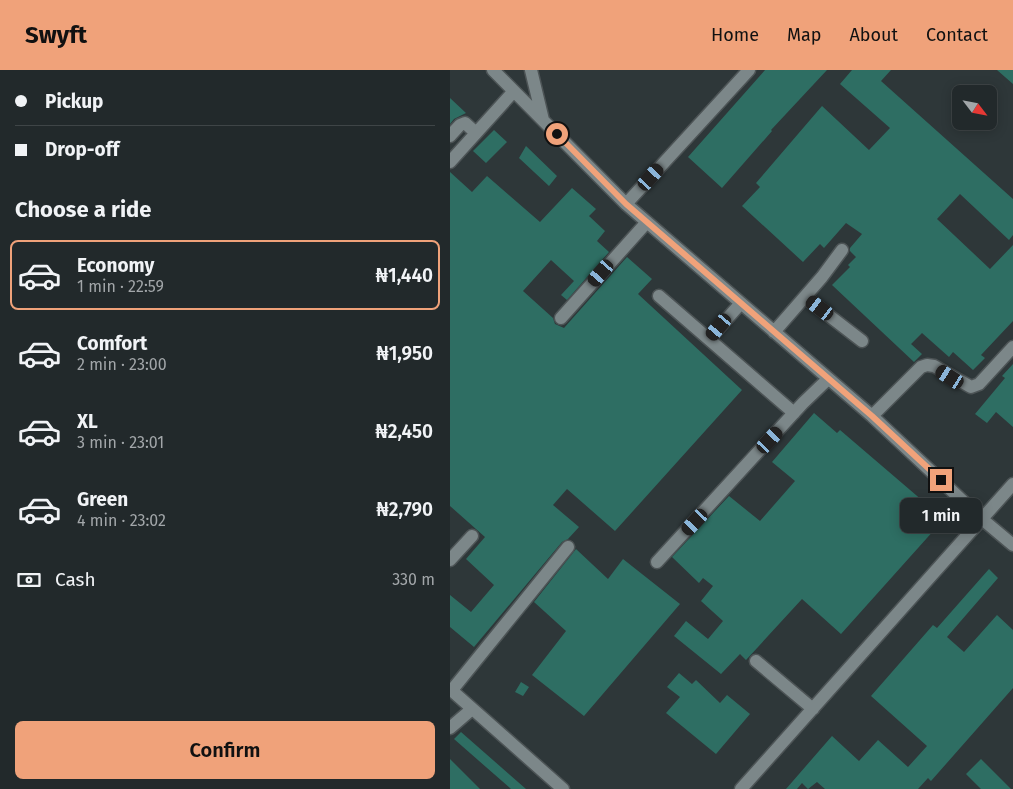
<!DOCTYPE html>
<meta charset="utf-8">
<style>
:root{--surface:#22292b;--page:#2e3537;--text:#f1f3f6;--muted:#a2a6a9;--line:#3f4547;--accent:#f0a27a}
body{margin:0;font-family:"Fira Sans",sans-serif;background:var(--page);color:var(--text);height:100vh;display:flex;flex-direction:column;font-size:19px;white-space:nowrap}
*{box-sizing:border-box;margin:0}
p{font-size:16px;color:var(--muted)}
.icon{flex:none;width:28px;height:28px;fill:none;stroke:currentColor;stroke-width:2;stroke-linecap:round;stroke-linejoin:round}
.map{position:relative;flex:1;overflow:hidden}
.sheet{display:flex;flex-direction:column;background:var(--surface);width:450px}
.sheet>*{flex:none}
.guide{display:grid;align-content:center;height:110px;padding:0 15px;background:var(--surface)}
.needle{width:32px;rotate:122deg}
.fabs{position:absolute;left:502px;top:15px;display:grid;gap:10px}
.fabs a{display:grid;place-items:center;width:45px;height:45px;border-radius:8px;background:var(--surface);box-shadow:0 2px 12px #0003,0 0 0 1px var(--line);font-size:25px}
.end{position:absolute;width:22px;height:22px;margin:-11px;border:6px solid #f0a27a;background:#111;box-shadow:0 0 0 2px #111}
.from{border-radius:50%}
.bubble{position:absolute;height:35px;border-radius:8px;background:var(--surface);box-shadow:0 2px 12px #0003,0 0 0 1px var(--line);font-size:16px;font-weight:600;line-height:35px;text-align:center}
.car{position:absolute;width:15px;height:30px;margin:-15px -8px;border-radius:6px;box-shadow:0 0 4px 1px #0007;background:linear-gradient(#222 24%,#8ab4d8 0 40%,#222 0 76%,#8ab4d8 0 86%,#222 0)}
.guide b{display:flex;align-items:center;gap:18px;height:48px;font-size:19px}
.guide b+b{border-top:1px solid var(--line)}
.guide i{width:12px;height:12px;background:var(--text)}
ul{padding:0;list-style:none}
li{display:flex;align-items:center;gap:15px;height:70px;margin:0 10px 8px;padding:0 5px;border:2px solid transparent;border-radius:8px}
li div{flex:1}
li b{display:block;font-size:19px}
li em{font-style:normal;font-weight:600}
li.current{border-color:var(--accent)}
li>.icon{width:45px;height:45px;stroke-width:1.5}
h2{padding:0 15px;font-size:22px;line-height:60px}
.pay{display:flex;align-items:center;gap:12px;height:55px;padding:0 15px;font-size:19px}
.pay p{margin-inline-start:auto}
.action{display:flex;gap:10px;margin-top:auto;padding:10px 15px}
.action a{flex:1;height:58px;border-radius:8px;background:var(--accent);color:#111;font-size:20px;font-weight:600;line-height:58px;text-align:center}
header{display:flex;align-items:center;gap:30px;box-sizing:border-box;height:70px;padding:0 25px;background:var(--accent);color:#111}
header strong{font-size:24px}
nav{display:flex;gap:28px;margin-inline-start:auto;font-size:18px}
main{display:flex;flex:1;min-height:0}
.map>svg:first-child{display:block}
</style>
<header>
<strong>Swyft</strong>
<nav><a>Home</a><a>Map</a><a>About</a><a>Contact</a></nav>
</header>
<main>
<section class="sheet">
<div class="guide">
<b><i class="from"></i>Pickup</b>
<b><i></i>Drop-off</b>
</div>
<h2>Choose a ride</h2>
<ul>
<li class="current"><svg class="icon" aria-label="car" viewBox="0 0 24 24"><path d="M5 17H2v-5l4-1 3-4h7l3 4 3 1v5h-3M9 17h6M6 11h13"/><circle cx="7" cy="17" r="2"/><circle cx="17" cy="17" r="2"/></svg><div><b>Economy</b><p>1 min · 22:59</p></div><em>₦1,440</em></li>
<li><svg class="icon" aria-label="car" viewBox="0 0 24 24"><path d="M5 17H2v-5l4-1 3-4h7l3 4 3 1v5h-3M9 17h6M6 11h13"/><circle cx="7" cy="17" r="2"/><circle cx="17" cy="17" r="2"/></svg><div><b>Comfort</b><p>2 min · 23:00</p></div><em>₦1,950</em></li>
<li><svg class="icon" aria-label="car" viewBox="0 0 24 24"><path d="M5 17H2v-5l4-1 3-4h7l3 4 3 1v5h-3M9 17h6M6 11h13"/><circle cx="7" cy="17" r="2"/><circle cx="17" cy="17" r="2"/></svg><div><b>XL</b><p>3 min · 23:01</p></div><em>₦2,450</em></li>
<li><svg class="icon" aria-label="car" viewBox="0 0 24 24"><path d="M5 17H2v-5l4-1 3-4h7l3 4 3 1v5h-3M9 17h6M6 11h13"/><circle cx="7" cy="17" r="2"/><circle cx="17" cy="17" r="2"/></svg><div><b>Green</b><p>4 min · 23:02</p></div><em>₦2,790</em></li>
</ul>
<div class="pay"><svg class="icon" aria-label="cash" viewBox="0 0 24 24"><path d="M3 7h18v10H3z"/><circle cx="12" cy="12" r="2"/></svg>Cash<p>330 m</p></div>
<div class="action"><a>Confirm</a></div>
</section>
<div class="map">
<svg width="563" height="719" viewBox="0 0 563 719">
<rect width="100%" height="100%" fill="#2e3739"/>
<path fill="#2e6e63" d="M 315,0 L 377,0 L 321,60 L 322,61 L 272,118 L 238,87 Z
M 402,0 L 441,0 L 431,11 L 563,129 L 563,165 L 559,170 L 510,124 L 487,149 L 540,199 L 563,175 L 563,251 L 531,285 L 535,288 L 523,300 L 503,282 L 499,287 L 472,263 L 461,274 L 472,284 L 464,292 L 382,215 L 400,197 L 398,195 L 406,187 L 400,181 L 400,178 L 412,164 L 396,153 L 374,178 L 370,174 L 353,192 L 292,136 L 310,117 L 306,113 L 372,36 L 419,80 L 440,58 L 390,14 Z
M 547,0 L 563,0 L 563,14 Z
M 0,28 L 16,43 L 4,49 L 0,54 Z
M 44,60 L 57,72 L 36,93 L 23,81 Z
M 76,76 L 107,106 L 99,116 L 69,88 Z
M 0,102 L 22,122 L 37,106 L 90,152 L 122,118 L 146,139 L 139,146 L 155,161 L 147,171 L 159,182 L 117,230 L 111,225 L 124,211 L 101,190 L 73,221 L 103,248 L 105,254 L 114,258 L 177,187 L 202,209 L 188,224 L 292,320 L 165,461 L 117,419 L 103,435 L 129,457 L 118,469 L 112,472 L 24,577 L 0,557 L 0,525 L 21,542 L 44,515 L 16,489 L 35,467 L 0,436 Z
M 563,294 L 563,357 L 546,342 L 537,353 L 525,344 L 555,308 L 552,306 Z
M 364,343 L 387,363 L 390,360 L 494,449 L 391,564 L 352,529 L 296,590 L 290,584 L 271,604 L 224,566 L 236,551 L 258,569 L 273,551 L 251,531 L 263,516 L 253,508 L 249,513 L 222,487 L 279,426 L 310,451 L 345,411 L 322,392 Z
M 126,479 L 158,509 L 173,489 L 230,534 L 134,646 L 82,605 L 116,561 L 84,532 Z
M 539,499 L 548,508 L 497,567 L 514,582 L 547,545 L 563,560 L 563,618 L 481,711 L 478,708 L 468,719 L 375,719 L 367,712 L 358,719 L 352,713 L 347,719 L 336,719 L 382,666 L 409,691 L 428,670 L 458,697 L 477,676 L 421,626 L 483,555 L 487,558 Z
M 229,603 L 242,614 L 246,610 L 270,633 L 277,625 L 300,644 L 266,684 L 216,643 L 230,627 L 217,617 Z
M 71,612 L 79,617 L 73,626 L 65,622 Z
M 11,662 L 76,719 L 61,719 L 4,669 Z
M 0,689 L 30,719 L 0,719 Z
M 531,689 L 561,719 L 531,719 L 516,704 Z"/>
<g fill="none" stroke-linecap="round" stroke-linejoin="round">
<defs>
<path id="minor" d="M 43,0 L 176,134 L 422,346 L 532,449 L 563,475
M 81,0 L 93,50
M 0,66 L 10,55 L 15,53 L 26,63
M 0,92 L 64,21
M 176,134 L 299,0
M 209,226 L 344,343
M 355,227 L 412,271
M 111,248 L 197,152
M 324,262 L 372,207 L 392,180
M 259,269 L 291,233
M 422,346 L 471,297 L 477,295 L 484,296 L 521,317 L 529,314 L 563,277
M 0,490 L 22,466
M 207,492 L 353,333 L 378,309
M 306,591 L 363,639
M 0,619 L 113,719
M 2,620 L 118,477
M 0,658 L 22,639
M 291,719 L 563,414"/>
</defs>
<use href="#minor" stroke="#4d5456" stroke-width="15"/>
<use href="#minor" stroke="#7c8789" stroke-width="12"/>
</g>
<g fill="none" stroke-linecap="round" stroke-linejoin="round">
<path stroke="#f0a27a" stroke-width="6" d="M 107,64 L 176,134 L 422,346 L 491,410"/>
</g>
</svg>
<div class="fabs">
<a><svg class="needle" viewBox="-14 -14 28 28"><path d="M0-13l5 13h-10z" fill="#e53935"/><path d="M0 13l5-13h-10z" fill="#a2a6a9"/></svg></a>
</div>
<i class="end from" style="left:107px;top:64px"></i>
<i class="end" style="left:491px;top:410px"></i>
<div class="bubble" style="left:450px;top:428px;width:82px">1 min</div>
<i class="car" style="left:201px;top:107px;rotate:42deg"></i>
<i class="car" style="left:151px;top:203px;rotate:221deg"></i>
<i class="car" style="left:370px;top:238px;rotate:307deg"></i>
<i class="car" style="left:269px;top:257px;rotate:220deg"></i>
<i class="car" style="left:500px;top:307px;rotate:303deg"></i>
<i class="car" style="left:320px;top:370px;rotate:43deg"></i>
<i class="car" style="left:245px;top:452px;rotate:223deg"></i>
</div>
</main>
